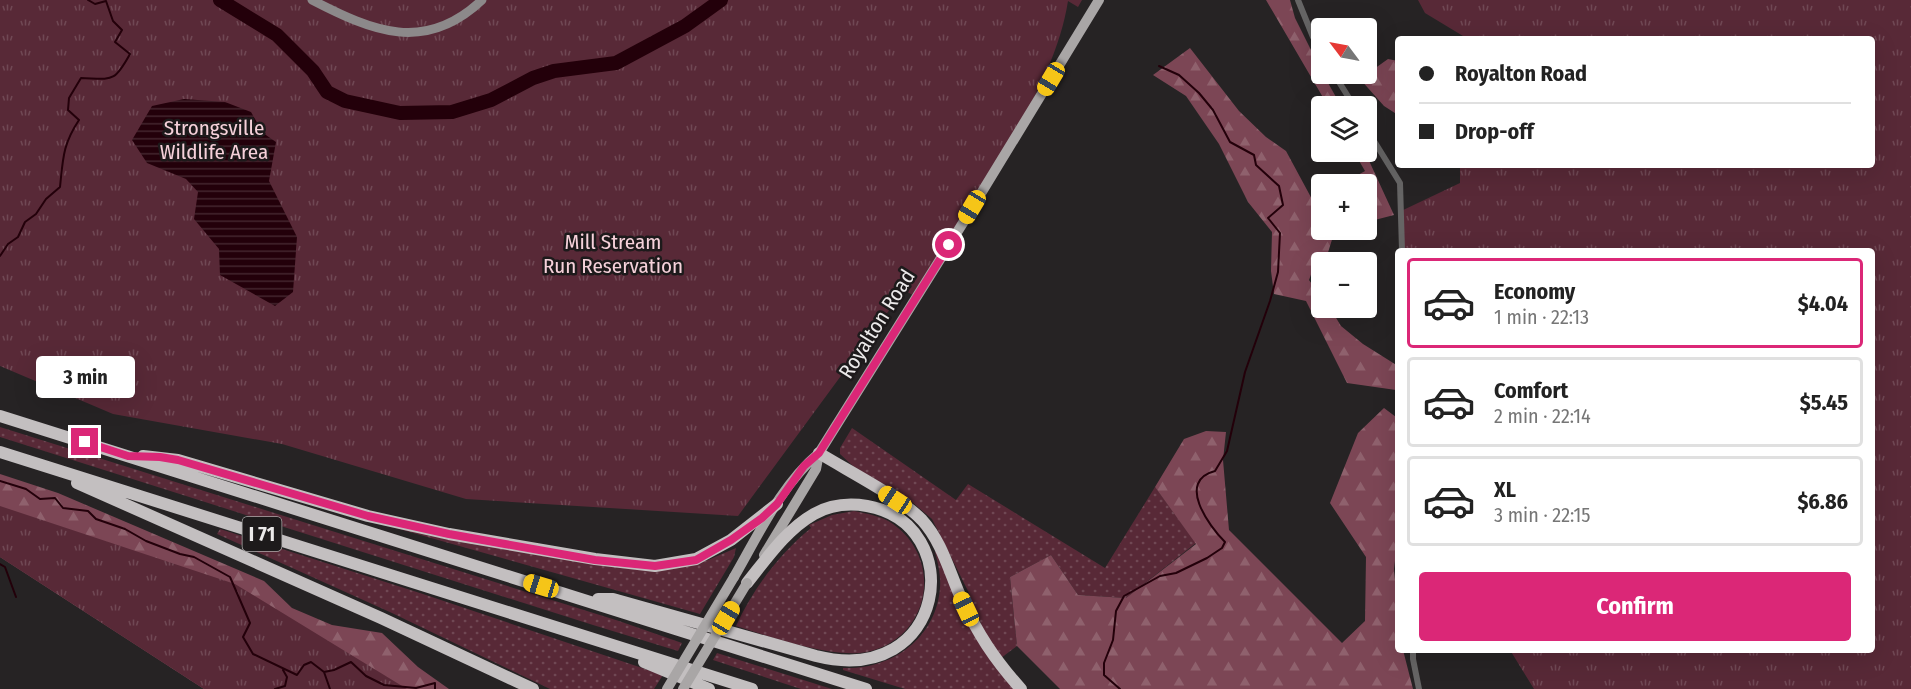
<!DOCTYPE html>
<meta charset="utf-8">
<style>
:root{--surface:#fff;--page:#f6f6f6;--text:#222;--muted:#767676;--line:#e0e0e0;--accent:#db2777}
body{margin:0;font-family:"Fira Sans Condensed",sans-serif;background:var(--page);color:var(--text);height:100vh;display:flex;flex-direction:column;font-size:22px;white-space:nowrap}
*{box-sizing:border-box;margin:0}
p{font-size:20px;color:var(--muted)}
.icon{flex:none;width:33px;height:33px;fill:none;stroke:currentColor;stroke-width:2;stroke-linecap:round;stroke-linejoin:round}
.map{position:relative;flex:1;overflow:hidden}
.side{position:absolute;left:1395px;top:248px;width:480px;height:405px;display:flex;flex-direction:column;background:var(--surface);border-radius:6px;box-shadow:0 6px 24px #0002}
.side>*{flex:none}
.hud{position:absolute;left:1395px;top:36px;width:480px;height:132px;border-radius:6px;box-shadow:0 6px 24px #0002;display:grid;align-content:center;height:132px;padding:0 24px;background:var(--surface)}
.needle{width:39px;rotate:302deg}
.fabs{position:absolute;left:1311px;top:18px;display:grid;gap:12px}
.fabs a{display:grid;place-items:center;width:66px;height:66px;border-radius:6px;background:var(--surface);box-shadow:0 6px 24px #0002;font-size:30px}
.end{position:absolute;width:27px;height:27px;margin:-14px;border:8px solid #db2777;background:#fff;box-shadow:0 0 0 3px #fff}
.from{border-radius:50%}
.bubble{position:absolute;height:42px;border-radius:6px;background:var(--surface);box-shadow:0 6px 24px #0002;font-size:20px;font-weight:700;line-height:42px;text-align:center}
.car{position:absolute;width:18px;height:36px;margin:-18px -9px;border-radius:8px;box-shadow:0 0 4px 2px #0007;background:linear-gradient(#f5c518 24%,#345 0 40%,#f5c518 0 76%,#345 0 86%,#f5c518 0)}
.hud b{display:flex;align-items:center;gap:21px;height:57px;font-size:22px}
.hud b+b{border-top:2px solid var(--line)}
.hud i{width:15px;height:15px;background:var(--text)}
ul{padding:10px 0 0;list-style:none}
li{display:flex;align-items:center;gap:18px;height:90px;margin:0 12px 9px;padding:0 12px;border:3px solid var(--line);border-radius:6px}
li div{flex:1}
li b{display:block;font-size:22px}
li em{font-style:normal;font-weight:700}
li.on{border-color:var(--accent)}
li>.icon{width:54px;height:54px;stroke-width:1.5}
.action{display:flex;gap:12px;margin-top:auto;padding:12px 24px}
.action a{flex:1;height:69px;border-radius:6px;background:var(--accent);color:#fff;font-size:24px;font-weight:700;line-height:69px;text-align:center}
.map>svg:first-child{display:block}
</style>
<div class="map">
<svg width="1911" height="689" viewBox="0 0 1911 689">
<defs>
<pattern id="grass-dots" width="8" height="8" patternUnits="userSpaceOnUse" patternTransform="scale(1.5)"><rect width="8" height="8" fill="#582937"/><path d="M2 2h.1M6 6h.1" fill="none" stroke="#704854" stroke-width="1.8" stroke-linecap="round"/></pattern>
<pattern id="forest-firs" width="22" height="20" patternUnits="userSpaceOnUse" patternTransform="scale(1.5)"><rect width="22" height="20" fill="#7c4655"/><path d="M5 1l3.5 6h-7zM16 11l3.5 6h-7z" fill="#8f616d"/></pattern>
<pattern id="park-tufts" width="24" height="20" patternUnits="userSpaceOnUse" patternTransform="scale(1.5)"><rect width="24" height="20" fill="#582937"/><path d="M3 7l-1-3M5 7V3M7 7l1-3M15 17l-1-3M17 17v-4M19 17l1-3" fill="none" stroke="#704854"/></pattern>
<pattern id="water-rules" width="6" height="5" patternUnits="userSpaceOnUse" patternTransform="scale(1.5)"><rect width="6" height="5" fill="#23000a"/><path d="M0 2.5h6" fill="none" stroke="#43252e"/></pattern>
</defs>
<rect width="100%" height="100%" fill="#262324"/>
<path fill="url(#grass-dots)" d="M 0,427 L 619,621 L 682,643 L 678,651 L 593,625 L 0,437 Z
M 852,428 L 956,500 L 968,484 L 1105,568 L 1155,487 L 1196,543 L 1126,598 L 1078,595 L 1051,555 L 1010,577 L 1017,646 L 1001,658 L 986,637 L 968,591 L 932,519 L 906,497 L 854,467 L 840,454 L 840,448 Z
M 854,511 C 868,514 882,516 893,524 C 945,561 929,639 867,652 C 831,659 771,637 736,626 C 753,589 779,554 811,528 L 809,525 L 832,515 Z
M 392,527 L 674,568 L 708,560 L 736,548 L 734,557 L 700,614 Z
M 220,529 L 423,594 L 663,675 L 654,689 L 550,689 L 392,613 L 217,534 Z
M 935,552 L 937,552 L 1017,689 L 905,689 L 843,670 L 843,668 C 891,670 936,639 940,588 C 941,577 938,563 935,552 Z
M 717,653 L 832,689 L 801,689 L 713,660 Z"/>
<path fill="url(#forest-firs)" d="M 1266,0 L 1290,0 L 1295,18 L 1321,70 L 1322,74 L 1323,74 L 1341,106 L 1328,106 Z
M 1190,48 L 1239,111 L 1266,137 L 1286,151 L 1313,201 L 1321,197 L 1322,230 L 1335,230 L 1326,259 L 1316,261 L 1309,280 L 1321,297 L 1322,308 L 1330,308 L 1341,326 L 1363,344 L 1398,366 L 1396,390 L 1347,383 L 1306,301 L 1274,294 L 1271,271 L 1272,232 L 1248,202 L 1219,144 L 1186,96 L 1153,75 Z
M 1388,59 L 1398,61 L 1398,115 L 1384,106 L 1360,79 Z
M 1354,152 L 1365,152 L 1394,215 L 1367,222 L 1366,184 L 1342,184 L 1365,171 Z
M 1384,408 L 1396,417 L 1398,430 L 1398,536 L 1394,569 L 1398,614 L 1398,650 L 1403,650 L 1413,689 L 1060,689 L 1017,646 L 1010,577 L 1051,555 L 1078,595 L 1126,598 L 1196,544 L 1155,487 L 1184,439 L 1206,431 L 1226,432 L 1223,460 L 1229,530 L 1342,643 L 1365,621 L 1366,557 L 1330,503 L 1358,433 Z
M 0,474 L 58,493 L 264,581 L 292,608 L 332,625 L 382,633 L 418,667 L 449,689 L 204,689 L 0,557 Z"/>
<path fill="url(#park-tufts)" d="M 0,0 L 1082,0 L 1078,7 L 1068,1 C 1058,64 1022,121 989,175 C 965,216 941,256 916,297 L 904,290 L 738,516 L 466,499 L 282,444 L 113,414 L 0,366 Z
M 1418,0 L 1911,0 L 1911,689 L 1534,689 L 1510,650 L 1872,650 L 1872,250 L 1401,250 L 1399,212 L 1460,183 L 1460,165 L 1872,165 L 1872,39 L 1468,39 L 1425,13 Z
M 0,506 L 235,584 L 407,689 L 204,689 L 0,557 Z"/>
<path fill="url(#water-rules)" d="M 184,99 L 225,102 L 251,112 L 263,133 L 276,142 L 269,181 L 297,237 L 293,292 L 275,306 L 220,275 L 219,249 L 194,219 L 198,192 L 186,179 L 147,163 L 132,140 L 152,106 Z"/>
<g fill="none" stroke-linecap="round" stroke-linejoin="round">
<path stroke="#23000a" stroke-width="2" d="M 0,256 L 8,244 L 18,237 L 25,222 L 36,214 L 46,199 L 60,187 C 63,158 63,144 79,120 L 68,110 L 69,98 L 81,78 C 113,79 114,83 130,54 L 115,42 L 122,30 L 113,21 L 106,1 L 95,4 L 88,0
M 0,481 L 26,489 L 40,499 L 55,498 L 63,508 L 88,511 L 96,519 L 125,529 L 146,541 L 180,554 L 194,557 L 230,577 L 250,623 L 243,637 L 253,654 L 297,675 L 304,665 L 311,662 L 324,672 L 334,670 L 351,662 L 366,676 L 384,685 L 416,688 L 435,683 L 435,689
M 0,564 L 5,567 L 16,597
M 324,672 L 330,689
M 275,689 L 285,686 L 287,677 L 283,670
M 1120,689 L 1104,675 L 1104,663 L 1113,640 L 1116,611 L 1124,596 L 1160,576 L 1176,573 L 1207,558 L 1222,548 L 1225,542 C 1209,526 1176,481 1215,471 L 1227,451 L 1245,372 L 1270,301 L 1278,272 L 1280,233 L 1268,218 L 1283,205 L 1279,186 L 1256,165 L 1254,155 L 1230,142 L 1213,110 L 1199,93 L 1179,75 L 1159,66"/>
<path stroke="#23000a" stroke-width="14" d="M 220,0 L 277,35 L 313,71 L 327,92 L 345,101 L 400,113 L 452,112 L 491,100 L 533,78 L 554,71 L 616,63 L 685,26 L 721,0"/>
<path stroke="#666565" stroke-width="6" d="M 1298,0 L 1313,37 L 1322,52
M 1334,74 L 1354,106
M 1366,128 L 1400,183 L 1402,250
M 1413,650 L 1413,659 L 1419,689"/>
<path stroke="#8c898a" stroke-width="9" d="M 312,0 C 372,31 425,54 482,0"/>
<path stroke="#a9a6a6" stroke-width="10" d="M 764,555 L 816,469 L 819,453
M 734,577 C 759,534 781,485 819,453 L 966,218 L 1099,0"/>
<path stroke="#c3bfc0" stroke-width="12" d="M 0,416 L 866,689
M 0,452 L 752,689
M 819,453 C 848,471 900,497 922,520 C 942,542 949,571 961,598 C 978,634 994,659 1021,689
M 143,456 L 178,460 L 368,516 L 449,534 L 595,559 L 655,566 L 696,559 L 731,540 L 777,504
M 77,483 L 381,618 L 533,689
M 598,599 L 613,599 L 816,656 C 947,689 969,524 867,506 C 849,503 830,505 814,514 C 786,530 767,558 747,583
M 644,662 L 709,689"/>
<path stroke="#a9a6a6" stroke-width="10" d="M 667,689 L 734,577
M 683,689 L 747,583"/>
</g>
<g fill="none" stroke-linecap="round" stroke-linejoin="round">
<path stroke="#db2777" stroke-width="8" d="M 85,442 L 128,456 L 160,457 L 178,460 L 368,516 L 449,534 L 595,560 L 655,566 L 696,560 L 731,540 L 762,518 L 777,504 L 804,466 L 819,453 L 949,245"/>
</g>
<g text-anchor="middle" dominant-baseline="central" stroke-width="5" stroke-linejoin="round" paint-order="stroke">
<rect fill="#1d1a1b" stroke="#adabab" stroke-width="1.5" x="242.5" y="517" width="39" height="34" rx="4.5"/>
<g font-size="20" font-weight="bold" fill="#ebe9e9">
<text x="262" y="534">I 71</text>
</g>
<g font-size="21" fill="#f6d1da" stroke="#1d1a1b">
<text x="214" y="128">Strongsville<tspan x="214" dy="24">Wildlife Area</tspan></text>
<text x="613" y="242">Mill Stream<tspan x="613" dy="24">Run Reservation</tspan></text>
</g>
<g font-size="21" fill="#ebe9e9" stroke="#1d1a1b">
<text transform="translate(877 324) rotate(-58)">Royalton Road</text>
</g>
</g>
</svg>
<div class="fabs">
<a><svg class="needle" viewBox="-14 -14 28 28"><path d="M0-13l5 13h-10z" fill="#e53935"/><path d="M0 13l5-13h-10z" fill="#767676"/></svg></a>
<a><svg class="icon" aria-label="layers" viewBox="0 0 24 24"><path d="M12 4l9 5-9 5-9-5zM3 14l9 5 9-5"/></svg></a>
<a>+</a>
<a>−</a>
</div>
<i class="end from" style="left:949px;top:245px"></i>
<i class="end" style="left:85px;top:442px"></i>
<div class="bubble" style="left:36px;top:356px;width:99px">3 min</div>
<i class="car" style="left:1051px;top:79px;rotate:211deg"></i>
<i class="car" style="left:972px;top:207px;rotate:211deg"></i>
<i class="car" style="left:895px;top:500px;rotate:303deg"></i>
<i class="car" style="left:541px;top:586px;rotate:287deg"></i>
<i class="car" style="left:966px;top:609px;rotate:335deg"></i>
<i class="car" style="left:726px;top:618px;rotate:31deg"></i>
<div class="hud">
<b><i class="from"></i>Royalton Road</b>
<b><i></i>Drop-off</b>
</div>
<section class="side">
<ul>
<li class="on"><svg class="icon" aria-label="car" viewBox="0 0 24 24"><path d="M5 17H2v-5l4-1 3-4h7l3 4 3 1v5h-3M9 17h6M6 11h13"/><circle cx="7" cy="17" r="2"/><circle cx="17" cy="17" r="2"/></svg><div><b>Economy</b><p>1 min · 22:13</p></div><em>$4.04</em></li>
<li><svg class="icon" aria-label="car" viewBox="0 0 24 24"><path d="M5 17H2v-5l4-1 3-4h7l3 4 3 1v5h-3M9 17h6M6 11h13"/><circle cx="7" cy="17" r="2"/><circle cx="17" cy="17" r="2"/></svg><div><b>Comfort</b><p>2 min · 22:14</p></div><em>$5.45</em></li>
<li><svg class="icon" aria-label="car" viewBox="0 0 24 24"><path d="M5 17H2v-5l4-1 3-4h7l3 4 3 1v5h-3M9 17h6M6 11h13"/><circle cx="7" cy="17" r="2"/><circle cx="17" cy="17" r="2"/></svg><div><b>XL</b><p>3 min · 22:15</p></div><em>$6.86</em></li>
</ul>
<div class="action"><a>Confirm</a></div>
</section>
</div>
